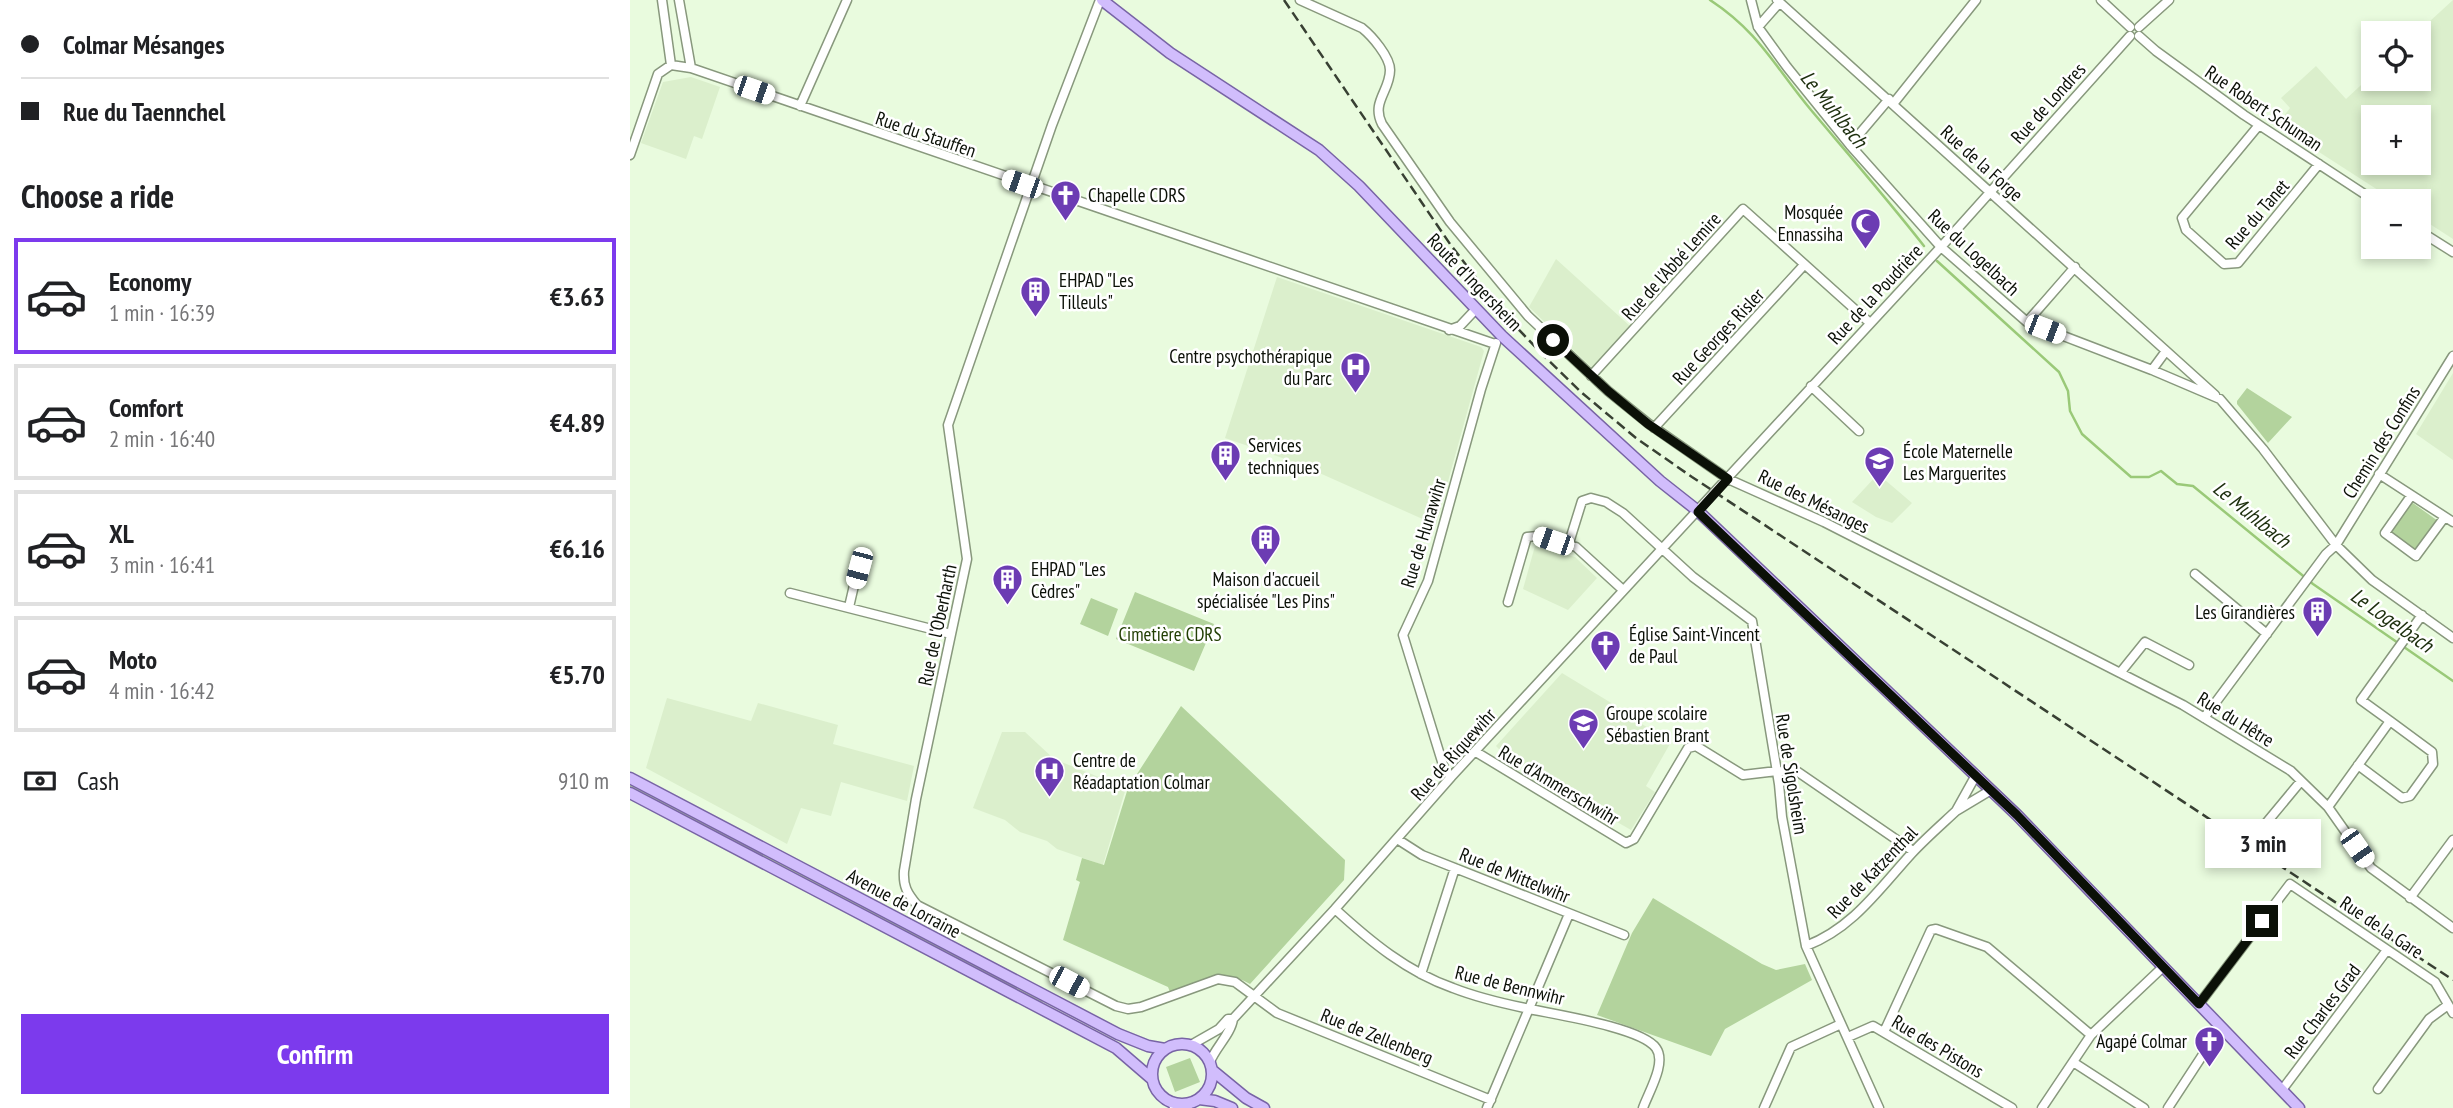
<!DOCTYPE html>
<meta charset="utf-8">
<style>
:root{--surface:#fff;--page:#f6f6f6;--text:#202124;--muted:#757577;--line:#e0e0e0;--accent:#7c3aed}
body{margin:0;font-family:"PT Sans Narrow",sans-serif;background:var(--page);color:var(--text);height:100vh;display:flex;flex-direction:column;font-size:26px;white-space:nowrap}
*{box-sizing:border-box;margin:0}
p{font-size:23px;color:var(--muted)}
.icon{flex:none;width:38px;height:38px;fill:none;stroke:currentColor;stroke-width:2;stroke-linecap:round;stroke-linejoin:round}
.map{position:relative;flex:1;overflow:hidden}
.sheet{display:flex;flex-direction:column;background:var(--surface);width:630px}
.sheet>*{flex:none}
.hud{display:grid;align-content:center;height:154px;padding:0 21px;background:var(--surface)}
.fabs{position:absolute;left:1731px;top:21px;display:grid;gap:14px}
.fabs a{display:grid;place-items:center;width:70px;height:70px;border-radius:0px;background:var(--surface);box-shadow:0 4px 10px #0003;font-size:35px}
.end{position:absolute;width:32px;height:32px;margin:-16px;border:9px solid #0b1007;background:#fff;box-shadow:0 0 0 4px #fff}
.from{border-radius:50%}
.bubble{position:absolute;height:49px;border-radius:0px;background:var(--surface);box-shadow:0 4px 10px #0003;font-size:23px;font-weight:600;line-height:49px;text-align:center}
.car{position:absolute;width:21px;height:42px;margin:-21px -10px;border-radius:9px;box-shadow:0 0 5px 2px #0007;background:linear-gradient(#fff 24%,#345 0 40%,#fff 0 76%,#345 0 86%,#fff 0)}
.hud b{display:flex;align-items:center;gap:24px;height:66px;font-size:26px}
.hud b+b{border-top:2px solid var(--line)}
.hud i{width:18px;height:18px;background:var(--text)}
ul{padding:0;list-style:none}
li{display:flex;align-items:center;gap:21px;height:116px;margin:0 14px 10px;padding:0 7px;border:4px solid var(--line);border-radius:0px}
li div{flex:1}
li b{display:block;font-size:26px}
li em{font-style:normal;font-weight:600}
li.active{border-color:var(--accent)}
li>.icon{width:63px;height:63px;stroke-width:1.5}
h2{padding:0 21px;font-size:32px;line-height:84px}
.pay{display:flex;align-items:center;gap:18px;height:77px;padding:0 21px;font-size:26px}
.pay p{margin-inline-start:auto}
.cta{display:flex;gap:14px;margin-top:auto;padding:14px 21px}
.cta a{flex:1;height:80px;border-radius:0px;background:var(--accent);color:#fff;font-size:28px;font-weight:600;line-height:80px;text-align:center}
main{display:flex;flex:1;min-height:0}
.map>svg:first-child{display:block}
</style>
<main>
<section class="sheet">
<div class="hud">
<b><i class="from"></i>Colmar Mésanges</b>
<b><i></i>Rue du Taennchel</b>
</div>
<h2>Choose a ride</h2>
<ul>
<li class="active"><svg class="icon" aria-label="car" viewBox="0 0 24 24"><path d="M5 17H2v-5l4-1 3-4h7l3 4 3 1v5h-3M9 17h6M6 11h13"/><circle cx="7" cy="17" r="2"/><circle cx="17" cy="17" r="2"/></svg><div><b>Economy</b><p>1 min · 16:39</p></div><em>€3.63</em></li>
<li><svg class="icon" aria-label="car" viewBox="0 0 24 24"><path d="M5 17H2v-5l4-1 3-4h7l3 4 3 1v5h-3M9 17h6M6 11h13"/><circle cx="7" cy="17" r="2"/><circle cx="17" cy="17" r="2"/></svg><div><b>Comfort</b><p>2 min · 16:40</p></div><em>€4.89</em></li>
<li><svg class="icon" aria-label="car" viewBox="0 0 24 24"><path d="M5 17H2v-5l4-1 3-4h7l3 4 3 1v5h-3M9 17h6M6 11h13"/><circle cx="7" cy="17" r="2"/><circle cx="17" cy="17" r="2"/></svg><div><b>XL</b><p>3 min · 16:41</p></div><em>€6.16</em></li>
<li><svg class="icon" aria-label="car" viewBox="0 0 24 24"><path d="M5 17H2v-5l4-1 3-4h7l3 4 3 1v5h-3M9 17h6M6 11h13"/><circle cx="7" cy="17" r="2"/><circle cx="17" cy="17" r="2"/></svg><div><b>Moto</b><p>4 min · 16:42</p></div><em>€5.70</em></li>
</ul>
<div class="pay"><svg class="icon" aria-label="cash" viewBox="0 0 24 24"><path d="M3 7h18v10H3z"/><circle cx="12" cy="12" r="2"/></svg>Cash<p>910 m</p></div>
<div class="cta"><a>Confirm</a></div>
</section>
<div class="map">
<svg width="1823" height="1108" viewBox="0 0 1823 1108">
<rect width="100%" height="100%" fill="#e9fbde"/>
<path fill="#dbefcc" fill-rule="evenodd" d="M 1823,0 L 1823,239 L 1789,217 L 1788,201 L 1765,201 L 1647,125 L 1660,108 L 1651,98 L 1686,66 L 1716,99 L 1743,74 L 1743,79 L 1788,79 L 1787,33 ZM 1743,117 L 1788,117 L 1788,163 L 1743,163 Z
M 61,77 L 90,87 L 72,139 L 64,136 L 56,159 L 11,143 L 33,82 Z
M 926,259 L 1000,326 L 962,368 L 899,307 Z
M 647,277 L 851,347 L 854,351 L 806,525 L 667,463 L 595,438 Z
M 1823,373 L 1823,460 L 1786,434 Z
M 1248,474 L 1282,503 L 1262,523 L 1246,517 L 1222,502 Z
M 905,546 L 945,557 L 967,578 L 938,610 L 893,589 Z
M 932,673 L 1001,715 L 1007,721 L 1041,742 L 1016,786 L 1025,792 L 1001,830 L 961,807 L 957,814 L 911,786 L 915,779 L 875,755 L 866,746 Z
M 37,698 L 121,721 L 128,703 L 208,725 L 203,744 L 284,766 L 277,801 L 211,782 L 201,816 L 171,808 L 157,844 L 16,768 Z
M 372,732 L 395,732 L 424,759 L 496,788 L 473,865 L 427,849 L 417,841 L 390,832 L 375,820 L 343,808 Z"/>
<path fill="#b3d39d" d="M 1617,388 L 1662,417 L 1638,443 L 1607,404 L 1607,401 Z
M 1780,501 L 1808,521 L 1786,551 L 1759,531 Z
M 505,592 L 584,624 L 564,671 L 486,639 Z
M 461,598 L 488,609 L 478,636 L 450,624 Z
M 551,706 L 715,860 L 714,880 L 620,984 C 590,967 570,981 540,992 L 538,987 L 433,940 L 450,882 L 446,880 L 452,858 L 474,865 L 498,788 Z
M 0,782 L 413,1001 L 411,1004 L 0,789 Z
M 1023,898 L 1132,964 L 1146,970 L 1175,964 L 1182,980 L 1095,1029 L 1081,1056 L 967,1015 L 1002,933 Z
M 560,1058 L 570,1082 L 545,1092 L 536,1067 Z"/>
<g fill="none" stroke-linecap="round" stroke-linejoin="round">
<path stroke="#9ac978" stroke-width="2.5" d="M 1080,0 C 1129,32 1145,67 1181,110 C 1219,155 1258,200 1294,246
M 1307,261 L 1429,372 L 1438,391 L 1440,411 L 1452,434 L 1501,477 L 1519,477 L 1531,471 L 1547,484 L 1563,486 L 1683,584 L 1823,681"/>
<defs>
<path id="minor" d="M 32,0 L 41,65
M 49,0 L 61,68
M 470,0 L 422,125 L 318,425 L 337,559 L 286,799 L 274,871 C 273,886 277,893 287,905 L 486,1006 L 498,1009 L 511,1007 L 588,979 L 605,982 L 647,1013 L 861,1100
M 670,0 L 732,28 C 742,36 760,57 760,70 C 760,91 741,102 752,124 L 820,222 L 898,316 L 978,391 L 1019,424 L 1098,479 L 1194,522 L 1553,705 L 1661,771 L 1698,807 L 1741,868 L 1823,928
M 1121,0 L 1128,27 L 1157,67 L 1220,145 L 1311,247 L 1397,322 L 1522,370 L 1590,399 L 1633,449 L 1706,545 L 1742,580 L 1823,638
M 1147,0 L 1585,395
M 1471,0 L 1500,27
M 1128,27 L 1149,3
M 1509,27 L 1539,0
M 1509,36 L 1526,51 L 1614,115 L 1745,201
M 41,65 L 61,68 L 865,344
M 1263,104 L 1346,0
M 170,106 L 217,0
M 1629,125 L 1552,218 L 1556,230 L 1594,264 L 1608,263 L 1689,164
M 1220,145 L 1259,99
M 0,155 L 28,74 L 41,65
M 1788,230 L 1823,252
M 1397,322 L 1445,267
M 819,330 L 830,326 L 846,309
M 1522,370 L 1536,351
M 961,376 L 1113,209 L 1240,323
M 1181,386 L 1229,431
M 1024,428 L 1174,265
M 1749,474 L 1823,522
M 1781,496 L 1755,533 L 1786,556 L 1814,518
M 938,546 L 952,501 L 961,498 L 976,502 L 993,513 L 1063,577 L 1122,621 L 1149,784 L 1152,817 L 1176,946 L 1249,1108
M 1565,574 L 1637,634
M 160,593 L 321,634
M 878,602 L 897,537 L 908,536 L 946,547 L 993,590
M 219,607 L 228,568
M 1490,673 L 1515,642 L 1559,665
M 1574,718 L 1696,554 L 1706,545 L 1823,356
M 846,752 L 996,843 L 1004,839 L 1058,748 L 1066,746 L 1113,775 L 1147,771 L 1168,772 L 1283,851
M 1728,765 L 1772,798 L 1780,796 L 1803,764 L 1802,752 L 1760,721
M 1346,775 L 1326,811 L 1361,790
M 821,777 L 814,768 L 773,635 L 798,581 L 851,389 L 866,343
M 1698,807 L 1760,721 L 1731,700 L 1792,615
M 1627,834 L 1671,781
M 767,839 L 792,855 L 994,935
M 1780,898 L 1823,840
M 705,909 C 740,941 777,972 823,988 C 846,997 871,1003 895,1008 C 921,1014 1011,1027 1026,1048 C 1037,1063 1018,1093 1013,1108
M 1176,946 C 1223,928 1249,889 1282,853 C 1296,838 1311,825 1326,811
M 791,974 L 825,868
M 1569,1004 L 1660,884 L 1805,982 L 1823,1013
M 1254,1032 L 1301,930 L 1306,929 L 1357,947 L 1461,1035
M 1218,1037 L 1243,1026 L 1382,1108
M 561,1045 L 589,1029 L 598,1019 L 603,1019 L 705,909 L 821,777 L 1311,247 L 1500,36
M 580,1062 C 585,1048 601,1034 603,1019
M 1443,1062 L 1514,1108
M 1748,1089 L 1799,1019 L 1818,1005
M 1652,1090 L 1757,950
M 543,1102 L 544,1108
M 556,1108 L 560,1103
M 857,1108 L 939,914
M 1134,1108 L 1161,1047 L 1211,1024
M 1412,1108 L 1461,1035 L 1533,967
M 1538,1108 L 1591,1027"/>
<path id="major" d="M 472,0 L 540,53 L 689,150 L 729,186 L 872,336 L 1030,481 L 1068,511 L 1387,815 L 1669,1108
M 0,778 L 488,1034 L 518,1046 L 535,1049
M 0,793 L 486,1048 L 522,1079
M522 1074a30 30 0 1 1 60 0a30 30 0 1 1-60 0Z
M 582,1070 L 616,1098 L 634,1108
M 569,1099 L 585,1101 L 602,1108"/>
</defs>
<use href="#minor" stroke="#88987d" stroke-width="11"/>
<use href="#major" stroke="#7864a5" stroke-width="13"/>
<use href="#minor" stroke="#fff" stroke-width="8"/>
<use href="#major" stroke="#d1bdfc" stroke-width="10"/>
<path stroke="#384033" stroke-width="2.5" stroke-dasharray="10 5" stroke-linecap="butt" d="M 654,0 L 820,244 L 873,313 L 912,354 L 951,392 L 1006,438 L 1062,477 L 1823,980"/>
</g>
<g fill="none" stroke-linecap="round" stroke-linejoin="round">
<path stroke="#0b1007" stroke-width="9" d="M 923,340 L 978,391 L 1018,424 L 1098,479 L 1068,512 L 1387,815 L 1569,1004 L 1632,921"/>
</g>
<defs>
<symbol id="church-pin" viewBox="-11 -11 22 30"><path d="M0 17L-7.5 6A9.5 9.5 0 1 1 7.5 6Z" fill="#6c3cb3" stroke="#fff"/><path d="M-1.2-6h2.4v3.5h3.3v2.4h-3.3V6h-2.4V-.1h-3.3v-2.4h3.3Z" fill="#fff"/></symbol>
<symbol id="mosque-pin" viewBox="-11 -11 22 30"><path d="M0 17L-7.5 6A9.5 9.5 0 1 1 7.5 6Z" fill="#6c3cb3" stroke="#fff"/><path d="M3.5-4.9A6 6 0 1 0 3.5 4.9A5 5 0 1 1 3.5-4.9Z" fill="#fff"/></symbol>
<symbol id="building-pin" viewBox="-11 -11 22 30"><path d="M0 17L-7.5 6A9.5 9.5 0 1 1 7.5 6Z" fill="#6c3cb3" stroke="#fff"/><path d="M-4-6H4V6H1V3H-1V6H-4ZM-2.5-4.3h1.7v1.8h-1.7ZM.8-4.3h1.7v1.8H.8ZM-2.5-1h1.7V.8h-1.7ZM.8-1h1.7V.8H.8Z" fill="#fff"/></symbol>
<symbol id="hospital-pin" viewBox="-11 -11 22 30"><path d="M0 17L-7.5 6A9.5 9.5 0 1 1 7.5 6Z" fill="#6c3cb3" stroke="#fff"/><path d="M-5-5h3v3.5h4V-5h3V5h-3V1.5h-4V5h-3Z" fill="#fff"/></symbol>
<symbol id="school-pin" viewBox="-11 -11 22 30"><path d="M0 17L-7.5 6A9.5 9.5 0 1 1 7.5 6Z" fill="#6c3cb3" stroke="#fff"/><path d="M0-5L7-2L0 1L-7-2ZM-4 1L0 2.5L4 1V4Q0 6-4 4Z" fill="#fff"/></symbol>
</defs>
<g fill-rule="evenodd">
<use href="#church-pin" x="418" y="178" width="35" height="47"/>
<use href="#mosque-pin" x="1218" y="206" width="35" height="47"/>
<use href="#building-pin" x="388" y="274" width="35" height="47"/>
<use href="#hospital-pin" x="708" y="350" width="35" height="47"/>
<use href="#building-pin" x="578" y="438" width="35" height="47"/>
<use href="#school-pin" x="1232" y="444" width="35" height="47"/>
<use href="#building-pin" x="618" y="522" width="35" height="47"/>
<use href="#building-pin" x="360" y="562" width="35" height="47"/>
<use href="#building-pin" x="1670" y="594" width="35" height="47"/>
<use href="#church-pin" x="958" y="628" width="35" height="47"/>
<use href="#school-pin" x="936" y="706" width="35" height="47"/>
<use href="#hospital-pin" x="402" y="754" width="35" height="47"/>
<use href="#church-pin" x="1562" y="1024" width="35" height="47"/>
</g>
<g text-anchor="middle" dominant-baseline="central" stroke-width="5" stroke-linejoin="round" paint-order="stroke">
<g font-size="19" fill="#0b1007" stroke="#fff">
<text transform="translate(1418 103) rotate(-48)">Rue de Londres</text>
<text transform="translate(1634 108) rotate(34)">Rue Robert Schuman</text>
<text transform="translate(296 134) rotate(19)">Rue du Stauffen</text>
<text transform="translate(1352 163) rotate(42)">Rue de la Forge</text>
<text transform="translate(1627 214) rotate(-49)">Rue du Tanet</text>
<text transform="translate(1344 252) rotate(43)">Rue du Logelbach</text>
<text transform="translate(1041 266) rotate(-48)">Rue de l'Abbé Lemire</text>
<text transform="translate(845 282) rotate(46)">Route d'Ingersheim</text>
<text transform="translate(1245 294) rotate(-47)">Rue de la Poudrière</text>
<text transform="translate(1088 336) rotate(-47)">Rue Georges Risler</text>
<text transform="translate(1751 442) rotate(-58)">Chemin des Confins</text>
<text transform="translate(1184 501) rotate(26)">Rue des Mésanges</text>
<text transform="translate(793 533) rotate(-73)">Rue de Hunawihr</text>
<text transform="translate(307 625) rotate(-78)">Rue de l'Oberharth</text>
<text transform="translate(1606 719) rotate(32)">Rue du Hêtre</text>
<text transform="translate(823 754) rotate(-48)">Rue de Riquewihr</text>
<text transform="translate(1162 774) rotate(81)">Rue de Sigolsheim</text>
<text transform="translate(929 785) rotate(31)">Rue d'Ammerschwihr</text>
<text transform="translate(1242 872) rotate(-46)">Rue de Katzenthal</text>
<text transform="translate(885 875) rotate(22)">Rue de Mittelwihr</text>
<text transform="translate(274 903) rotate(28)">Avenue de Lorraine</text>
<text transform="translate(1752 927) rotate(34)">Rue de la Gare</text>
<text transform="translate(880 985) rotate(14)">Rue de Bennwihr</text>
<text transform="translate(1692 1011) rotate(-53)">Rue Charles Grad</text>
<text transform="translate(747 1036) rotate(22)">Rue de Zellenberg</text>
<text transform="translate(1308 1046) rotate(31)">Rue des Pistons</text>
</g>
<g font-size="19" fill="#0b1007" stroke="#fff" text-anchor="start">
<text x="458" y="195">Chapelle CDRS</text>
<text x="1213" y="212" text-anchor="end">Mosquée<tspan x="1213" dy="22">Ennassiha</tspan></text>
<text x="429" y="280">EHPAD "Les<tspan x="429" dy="22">Tilleuls"</tspan></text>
<text x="702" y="356" text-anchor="end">Centre psychothérapique<tspan x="702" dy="22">du Parc</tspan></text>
<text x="618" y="445">Services<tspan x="618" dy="22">techniques</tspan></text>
<text x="1273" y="451">École Maternelle<tspan x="1273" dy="22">Les Marguerites</tspan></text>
<text x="401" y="569">EHPAD "Les<tspan x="401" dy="22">Cèdres"</tspan></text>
<text x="636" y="579" text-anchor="middle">Maison d'accueil<tspan x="636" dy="22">spécialisée "Les Pins"</tspan></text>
<text x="1665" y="612" text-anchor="end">Les Girandières</text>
<text x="999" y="634">Église Saint-Vincent<tspan x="999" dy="22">de Paul</tspan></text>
<text x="976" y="713">Groupe scolaire<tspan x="976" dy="22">Sébastien Brant</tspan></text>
<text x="443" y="760">Centre de<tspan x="443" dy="22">Réadaptation Colmar</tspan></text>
<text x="1557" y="1041" text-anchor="end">Agapé Colmar</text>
</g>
<g font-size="19" fill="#223f04" stroke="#fff">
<text x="540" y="634">Cimetière CDRS</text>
</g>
<g font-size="21" font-style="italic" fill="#1d2f0e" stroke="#fff">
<text transform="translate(1204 109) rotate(51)">Le Muhlbach</text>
<text transform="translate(1622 514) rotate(39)">Le Muhlbach</text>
<text transform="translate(1762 620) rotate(35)">Le Logelbach</text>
</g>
</g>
</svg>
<div class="fabs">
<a><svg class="icon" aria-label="locate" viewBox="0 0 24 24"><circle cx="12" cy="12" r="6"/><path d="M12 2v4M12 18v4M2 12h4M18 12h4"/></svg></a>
<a>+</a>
<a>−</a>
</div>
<i class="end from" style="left:923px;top:340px"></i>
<i class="end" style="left:1632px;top:921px"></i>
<div class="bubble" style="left:1575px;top:819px;width:116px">3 min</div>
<i class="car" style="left:124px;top:90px;rotate:109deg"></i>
<i class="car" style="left:392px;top:184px;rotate:289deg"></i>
<i class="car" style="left:1415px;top:329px;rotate:111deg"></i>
<i class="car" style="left:923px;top:541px;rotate:289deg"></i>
<i class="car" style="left:229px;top:568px;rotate:195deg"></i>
<i class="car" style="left:1727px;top:848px;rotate:145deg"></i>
<i class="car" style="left:439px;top:982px;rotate:118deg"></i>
</div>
</main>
